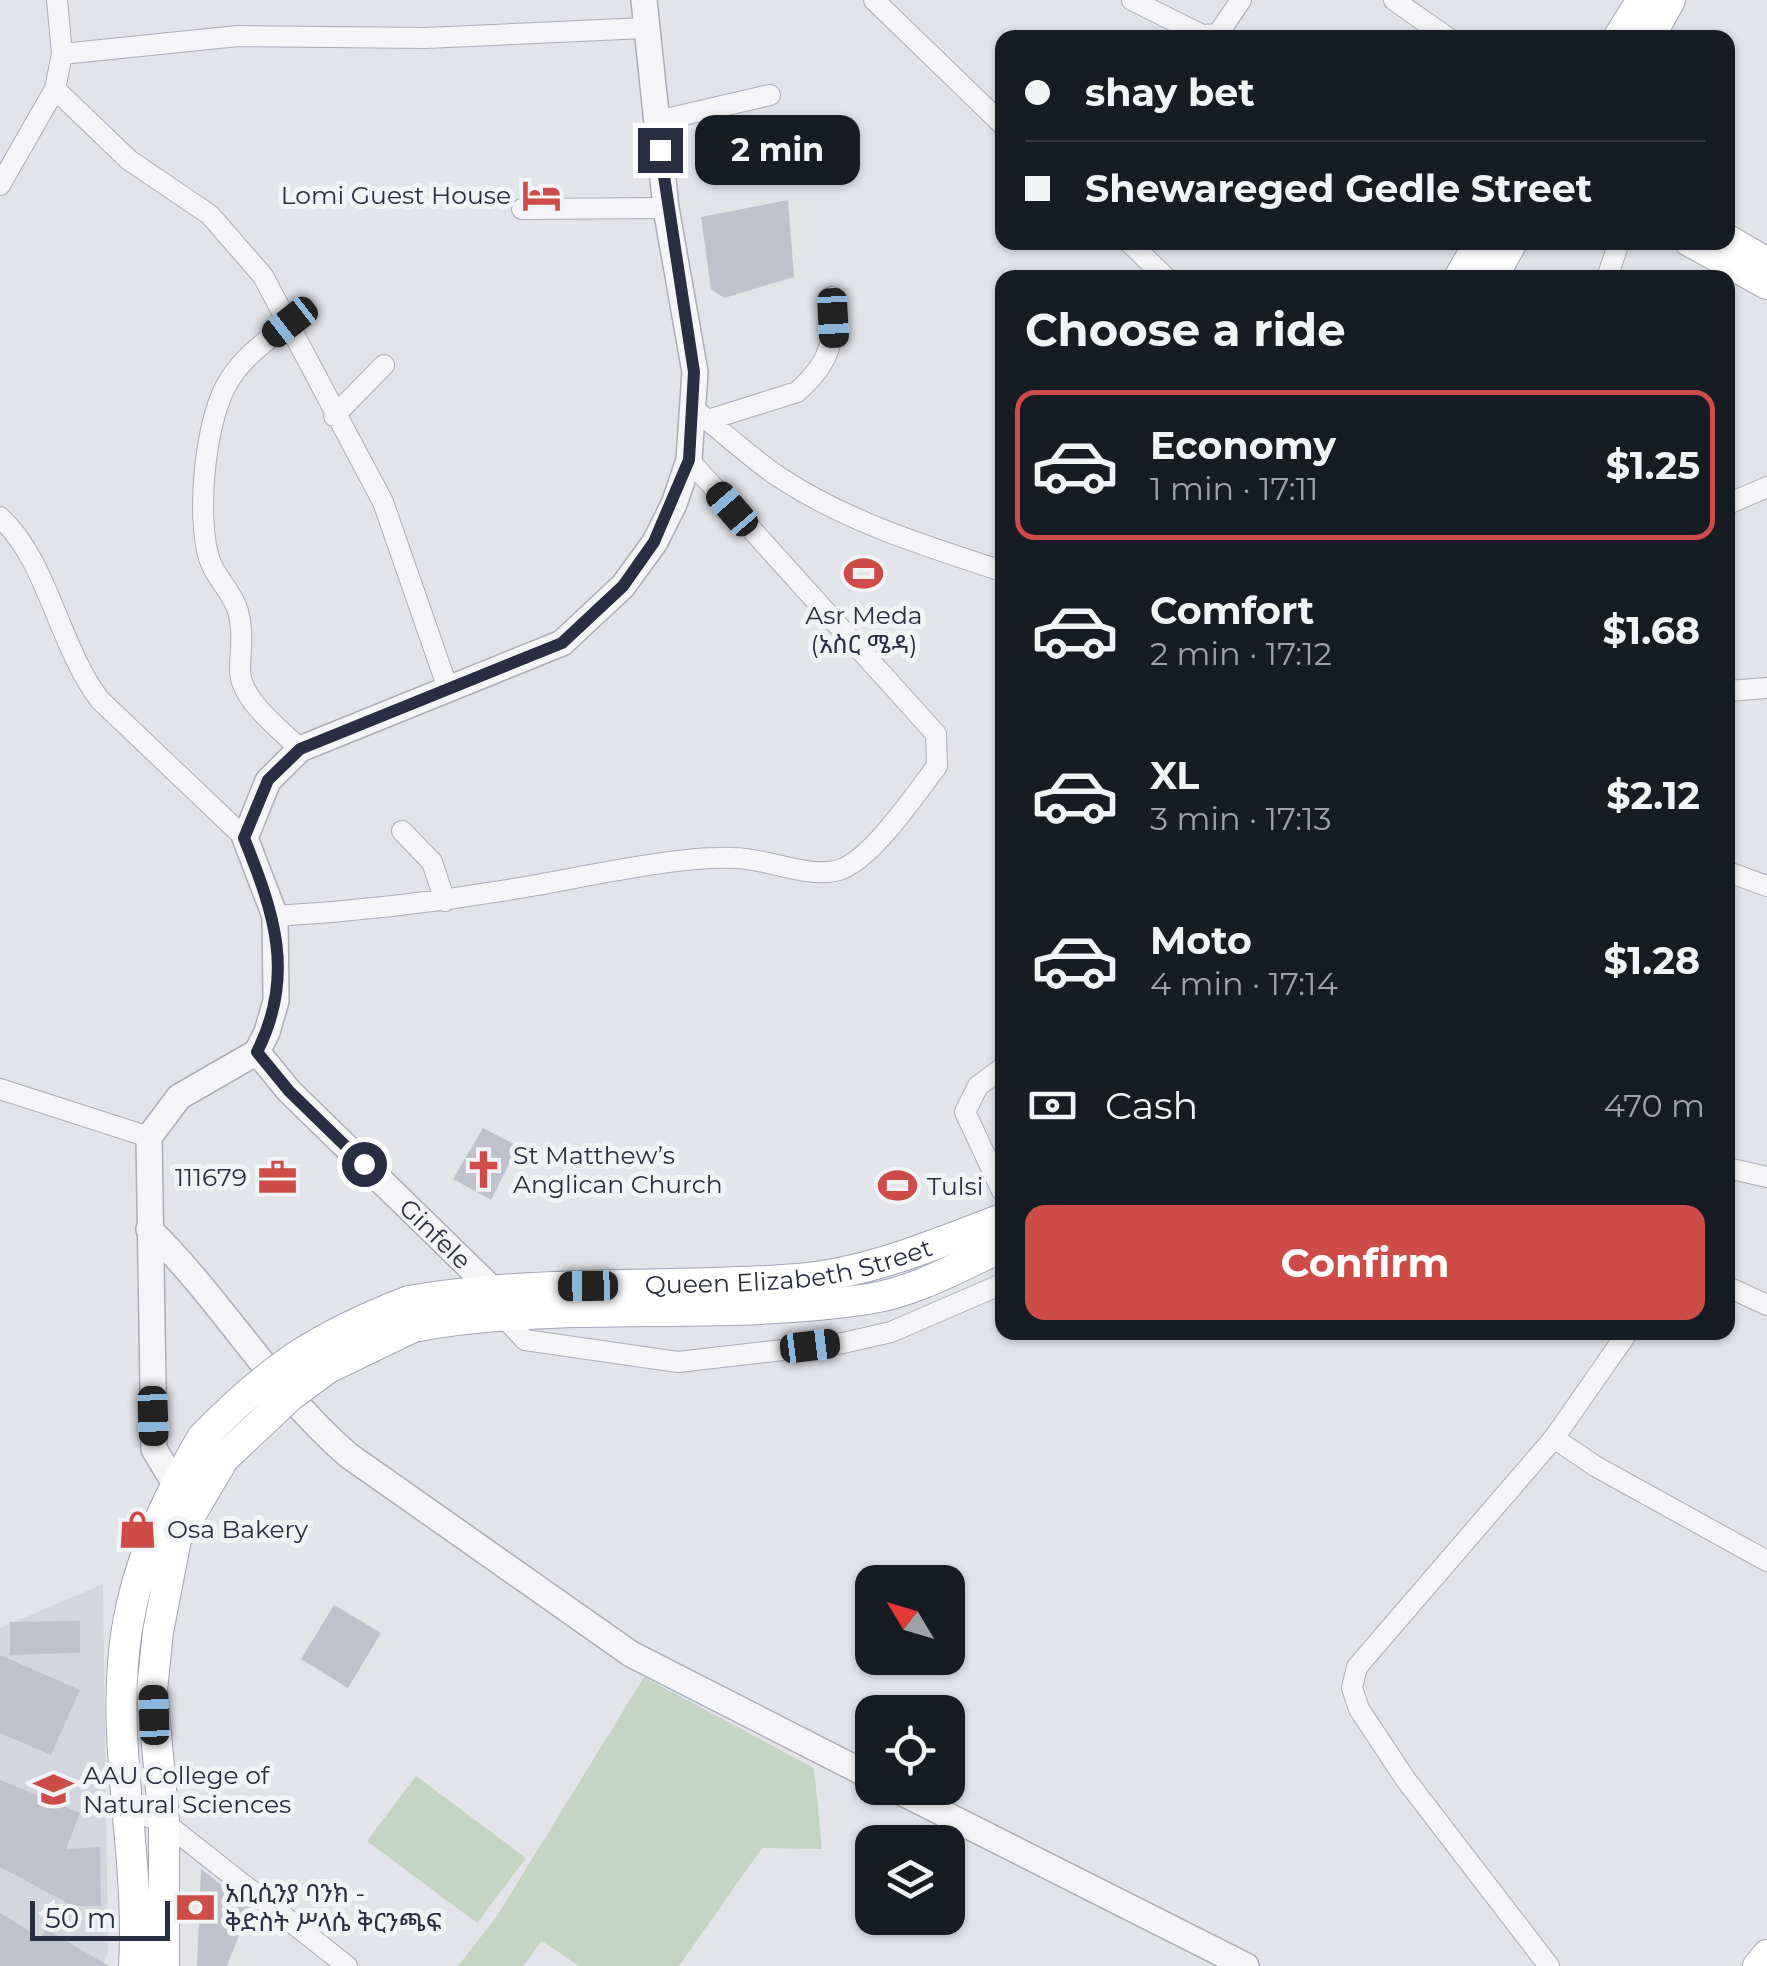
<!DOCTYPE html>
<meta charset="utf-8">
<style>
:root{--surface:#171b24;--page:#242831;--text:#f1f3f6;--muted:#9ea1a6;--line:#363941;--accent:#ce4c48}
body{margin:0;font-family:Montserrat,"Noto Sans Ethiopic",sans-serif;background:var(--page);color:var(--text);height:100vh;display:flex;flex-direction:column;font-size:38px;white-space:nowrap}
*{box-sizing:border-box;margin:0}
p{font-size:32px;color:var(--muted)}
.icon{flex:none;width:55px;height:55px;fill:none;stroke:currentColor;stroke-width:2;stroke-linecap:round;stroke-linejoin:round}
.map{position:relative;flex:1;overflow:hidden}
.sheet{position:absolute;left:995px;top:270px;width:740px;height:1070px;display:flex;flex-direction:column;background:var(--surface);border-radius:20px;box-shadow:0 2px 8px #0004}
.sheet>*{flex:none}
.guide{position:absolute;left:995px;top:30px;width:740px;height:220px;border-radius:20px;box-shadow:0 2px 8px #0004;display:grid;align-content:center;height:220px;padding:0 30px;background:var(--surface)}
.needle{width:65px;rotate:308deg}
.tools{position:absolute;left:855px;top:1565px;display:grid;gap:20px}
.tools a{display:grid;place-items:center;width:110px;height:110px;border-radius:20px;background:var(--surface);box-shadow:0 2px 8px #0004;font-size:50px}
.scale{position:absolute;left:30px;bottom:25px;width:140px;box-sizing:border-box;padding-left:10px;border:5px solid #2a2e42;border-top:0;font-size:28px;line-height:35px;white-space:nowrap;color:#2a2e42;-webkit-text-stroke:8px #f2f3f7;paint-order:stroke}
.end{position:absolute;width:45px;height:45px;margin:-22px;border:12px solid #2a2e42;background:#fff;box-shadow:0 0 0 5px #fff}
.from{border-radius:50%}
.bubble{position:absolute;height:70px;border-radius:20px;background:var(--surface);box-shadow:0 2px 8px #0004;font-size:32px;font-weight:700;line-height:70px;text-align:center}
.car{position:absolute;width:30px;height:60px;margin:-30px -15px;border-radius:12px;box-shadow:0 0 8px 2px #0007;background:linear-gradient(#222 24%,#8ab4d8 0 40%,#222 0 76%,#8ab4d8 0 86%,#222 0)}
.guide b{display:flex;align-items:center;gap:35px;height:95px;font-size:38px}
.guide b+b{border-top:2px solid var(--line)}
.guide i{width:25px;height:25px;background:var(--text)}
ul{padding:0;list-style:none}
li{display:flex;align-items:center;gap:30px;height:150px;margin:0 20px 15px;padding:0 10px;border:5px solid transparent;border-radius:20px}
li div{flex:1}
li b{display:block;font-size:38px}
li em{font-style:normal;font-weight:700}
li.active{border-color:var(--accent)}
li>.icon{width:90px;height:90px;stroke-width:1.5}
h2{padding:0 30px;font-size:45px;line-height:120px}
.pay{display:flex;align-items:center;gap:25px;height:110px;padding:0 30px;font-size:38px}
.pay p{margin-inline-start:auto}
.cta{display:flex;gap:20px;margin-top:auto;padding:20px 30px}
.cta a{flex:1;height:115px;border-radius:20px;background:var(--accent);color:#fff;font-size:40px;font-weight:700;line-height:115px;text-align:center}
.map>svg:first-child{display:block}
</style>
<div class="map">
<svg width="1767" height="1966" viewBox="0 0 1767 1966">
<rect width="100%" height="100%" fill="#e2e4ea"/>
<path fill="#d4d6df" d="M 103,1584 L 108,1950 L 103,1966 L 0,1966 L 0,1628 Z"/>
<path fill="#c4d4c3" d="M 644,1677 L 814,1768 L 822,1849 L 762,1848 L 679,1966 L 579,1966 L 542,1941 L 523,1966 L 458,1966 L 497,1916 Z
M 416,1776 L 526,1858 L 477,1923 L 367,1841 Z"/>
<path fill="#bfc2cd" d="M 788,200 L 794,277 L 724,298 L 711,289 L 701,217 Z
M 483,1128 L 518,1146 L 491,1200 L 453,1179 Z
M 334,1605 L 381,1633 L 348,1688 L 301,1659 Z
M 80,1621 L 80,1653 L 10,1655 L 10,1622 Z
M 0,1655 L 80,1690 L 51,1755 L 0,1733 Z
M 0,1780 L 80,1813 L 66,1849 L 100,1847 L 101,1906 L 73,1906 L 0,1867 Z
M 201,1869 L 250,1907 L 227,1966 L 197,1966 Z
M 0,1913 L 40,1938 L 46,1929 L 109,1966 L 0,1966 Z"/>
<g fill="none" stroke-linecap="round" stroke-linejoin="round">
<defs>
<path id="minor" d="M 874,0 L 1002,124
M 1132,0 L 1202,35 L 1218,34 L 1241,0
M 1394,0 L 1448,38
M 62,54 L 238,36 L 426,38 L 645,28
M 55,89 L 129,160 L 210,215 L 263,276 L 383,502 L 447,686
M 657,121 L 770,95
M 0,185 L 55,89 L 62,54 L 57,0
M 522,209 L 666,208
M 1129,242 L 1166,278
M 1607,278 L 1619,242
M 290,322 C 268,340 245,355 230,379 C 205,416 196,515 209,558 C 215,578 232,591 238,611 C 244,632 240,651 240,672 C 242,701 280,729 300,749
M 694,409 C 722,431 749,457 779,477 C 847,522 926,546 1002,571
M 334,416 L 384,365
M 708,420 L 797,392 C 831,362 835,341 832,297
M 1728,504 L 1767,487
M 0,517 C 48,561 59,647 100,700 L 245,838
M 1728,691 L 1767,688
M 402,831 L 432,862 L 445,901
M 1728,872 L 1767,886
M 275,916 C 362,911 445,901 531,886 C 589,876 677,856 734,858 C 767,858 807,879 839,870 C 872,860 916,793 937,766 L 936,734 L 689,460
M 1002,1068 L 978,1086 L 965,1112 L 1002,1191
M 0,1089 L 149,1137
M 1728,1168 L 1767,1177
M 1728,1287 L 1767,1305
M 501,1314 L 525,1340 L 678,1362 L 843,1343 L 891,1332 L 1002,1284
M 1554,1438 L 1595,1466 L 1767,1561
M 129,1811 L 164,1822 L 347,1966
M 1549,1966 L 1406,1780 L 1359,1709 L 1352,1688 L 1357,1667 L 1554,1438 L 1628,1332"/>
<g id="tertiary">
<path id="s1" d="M 257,1052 L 289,1091 L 490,1287 L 497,1305"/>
<path d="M 149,1229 C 221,1299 272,1389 348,1455 L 631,1654 L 872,1777"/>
<path d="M 175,1484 L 154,1449 L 149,1137 L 179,1097 L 257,1052 L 267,1032 L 276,1001 L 275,916 L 245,838 L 268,781 L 300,749 L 562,643 L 623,586 L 655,542 L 674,504 L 689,460 L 695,372 L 666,208 L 644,0"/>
<path d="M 893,1788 L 1246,1966"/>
</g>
<path id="secondary" d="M 1728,239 L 1767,262
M 1689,242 L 1767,285
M 1757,1966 L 1767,1954"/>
<g id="primary">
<path d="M 1618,38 L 1642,0"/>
<path d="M 1649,38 L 1670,0"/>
<path d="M 1459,278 L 1480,242"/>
<path d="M 1492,278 L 1512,242"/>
<path id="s2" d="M 409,1301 C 538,1279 668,1289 798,1279 C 869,1273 936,1244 1002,1219"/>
<path d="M 413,1327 C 563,1299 718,1322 868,1299 C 915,1292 960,1266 1002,1247"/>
<path d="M 134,1966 C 141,1855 109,1740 127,1629 C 138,1560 167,1498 202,1438"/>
<path d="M 164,1966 L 164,1822 L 152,1690 L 158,1632 L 176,1539 L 224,1458"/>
</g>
</defs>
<use href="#minor" stroke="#abadb8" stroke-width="22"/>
<use href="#tertiary" stroke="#abadb8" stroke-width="28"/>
<use href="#secondary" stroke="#abadb8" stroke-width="30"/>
<use href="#primary" stroke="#a1a6b6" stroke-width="32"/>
<use href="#minor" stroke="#f5f5f8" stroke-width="20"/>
<use href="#tertiary" stroke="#f5f5f8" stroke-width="25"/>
<use href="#secondary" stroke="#fff" stroke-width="28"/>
<use href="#primary" stroke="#fff" stroke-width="30"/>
<defs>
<path id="primary-bridge" d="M 202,1438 C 271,1367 317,1337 409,1301
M 224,1458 L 290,1396 L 328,1368 L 413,1327"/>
</defs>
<use href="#primary-bridge" stroke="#a1a6b6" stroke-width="32" stroke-linecap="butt"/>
<use href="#primary-bridge" stroke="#fff" stroke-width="30"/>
</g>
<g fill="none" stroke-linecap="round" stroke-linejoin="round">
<path stroke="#2a2e42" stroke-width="12" d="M 364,1164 L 289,1091 L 257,1052 C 296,975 274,913 244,838 L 268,780 L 300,749 L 562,643 L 623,586 L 654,542 L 689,460 L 694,372 L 660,150"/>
</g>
<defs>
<symbol id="hotel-bare" viewBox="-9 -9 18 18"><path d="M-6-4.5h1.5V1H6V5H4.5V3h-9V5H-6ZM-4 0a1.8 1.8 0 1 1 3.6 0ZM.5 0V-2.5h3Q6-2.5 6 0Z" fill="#ce4c48" stroke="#f2f3f7" stroke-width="2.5" paint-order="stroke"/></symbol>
<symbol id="stadium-bare" viewBox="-9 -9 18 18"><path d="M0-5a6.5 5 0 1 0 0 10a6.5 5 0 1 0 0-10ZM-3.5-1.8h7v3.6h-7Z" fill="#ce4c48" stroke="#f2f3f7" stroke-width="2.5" paint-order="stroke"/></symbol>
<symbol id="church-bare" viewBox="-9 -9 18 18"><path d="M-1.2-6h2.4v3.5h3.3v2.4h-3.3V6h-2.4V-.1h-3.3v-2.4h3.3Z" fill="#ce4c48" stroke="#f2f3f7" stroke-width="2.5" paint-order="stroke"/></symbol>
<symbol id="office-bare" viewBox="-9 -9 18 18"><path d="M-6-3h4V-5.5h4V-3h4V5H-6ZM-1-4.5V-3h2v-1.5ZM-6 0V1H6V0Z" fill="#ce4c48" stroke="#f2f3f7" stroke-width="2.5" paint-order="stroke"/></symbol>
<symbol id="shop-bare" viewBox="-9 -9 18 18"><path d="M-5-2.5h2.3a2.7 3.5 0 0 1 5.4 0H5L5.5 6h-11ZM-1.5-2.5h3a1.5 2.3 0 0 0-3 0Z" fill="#ce4c48" stroke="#f2f3f7" stroke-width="2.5" paint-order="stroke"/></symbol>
<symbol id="university-bare" viewBox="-9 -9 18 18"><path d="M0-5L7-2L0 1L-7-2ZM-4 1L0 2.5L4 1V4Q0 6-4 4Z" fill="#ce4c48" stroke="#f2f3f7" stroke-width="2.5" paint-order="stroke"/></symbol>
<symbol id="bank-bare" viewBox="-9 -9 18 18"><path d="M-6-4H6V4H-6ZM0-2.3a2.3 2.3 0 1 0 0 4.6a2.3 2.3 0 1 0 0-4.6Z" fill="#ce4c48" stroke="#f2f3f7" stroke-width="2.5" paint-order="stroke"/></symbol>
</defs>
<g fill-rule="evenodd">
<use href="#hotel-bare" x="514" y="168" width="55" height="55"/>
<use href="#stadium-bare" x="836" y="546" width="55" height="55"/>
<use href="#church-bare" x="456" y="1142" width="55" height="55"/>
<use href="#office-bare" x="250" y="1150" width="55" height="55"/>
<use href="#stadium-bare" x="870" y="1158" width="55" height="55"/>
<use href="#shop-bare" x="110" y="1502" width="55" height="55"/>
<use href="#university-bare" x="26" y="1762" width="55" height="55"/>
<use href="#bank-bare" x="168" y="1880" width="55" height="55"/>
</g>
<g text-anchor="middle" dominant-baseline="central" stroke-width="10" stroke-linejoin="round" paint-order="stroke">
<g font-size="25" fill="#2a2e42" stroke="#f2f3f7" text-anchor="start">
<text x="511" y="195" text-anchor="end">Lomi Guest House</text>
<text x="864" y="615" text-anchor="middle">Asr Meda<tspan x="864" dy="29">(አስር ሜዳ)</tspan></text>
<text x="513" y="1155">St Matthew’s<tspan x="513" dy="29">Anglican Church</tspan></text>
<text x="247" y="1177" text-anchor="end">111679</text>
<text x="927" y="1186">Tulsi</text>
<text x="167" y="1529">Osa Bakery</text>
<text x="83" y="1775">AAU College of<tspan x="83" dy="29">Natural Sciences</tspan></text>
<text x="225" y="1893">አቢሲንያ ባንክ -<tspan x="225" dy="29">ቅድስት ሥላሴ ቅርንጫፍ</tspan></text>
</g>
<g font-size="25" fill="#2a2e42" stroke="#f2f3f7">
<text stroke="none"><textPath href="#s1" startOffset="255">Ginfele</textPath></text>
<text stroke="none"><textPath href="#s2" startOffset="382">Queen Elizabeth Street</textPath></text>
</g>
</g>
</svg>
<div class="tools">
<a><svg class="needle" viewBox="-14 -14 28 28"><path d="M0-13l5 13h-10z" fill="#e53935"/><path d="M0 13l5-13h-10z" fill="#9ea1a6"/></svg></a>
<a><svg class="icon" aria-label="locate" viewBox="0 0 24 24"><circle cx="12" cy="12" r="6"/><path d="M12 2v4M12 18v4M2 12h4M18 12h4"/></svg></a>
<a><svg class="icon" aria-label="layers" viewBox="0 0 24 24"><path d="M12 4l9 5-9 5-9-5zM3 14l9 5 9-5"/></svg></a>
</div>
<div class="scale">50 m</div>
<i class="end from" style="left:364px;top:1164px"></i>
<i class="end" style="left:660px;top:150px"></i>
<div class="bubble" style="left:695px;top:115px;width:165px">2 min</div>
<i class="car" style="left:833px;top:318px;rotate:177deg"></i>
<i class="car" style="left:290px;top:322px;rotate:232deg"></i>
<i class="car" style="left:732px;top:509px;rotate:319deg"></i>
<i class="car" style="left:588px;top:1286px;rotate:269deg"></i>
<i class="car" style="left:810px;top:1346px;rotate:83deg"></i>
<i class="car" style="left:153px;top:1416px;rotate:178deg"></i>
<i class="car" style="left:154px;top:1715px;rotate:358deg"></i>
<div class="guide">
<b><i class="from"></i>shay bet</b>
<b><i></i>Shewareged Gedle Street</b>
</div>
<section class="sheet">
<h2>Choose a ride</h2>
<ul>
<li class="active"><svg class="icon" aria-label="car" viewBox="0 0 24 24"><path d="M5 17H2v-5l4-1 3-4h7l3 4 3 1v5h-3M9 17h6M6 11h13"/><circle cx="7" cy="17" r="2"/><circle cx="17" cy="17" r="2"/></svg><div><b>Economy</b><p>1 min · 17:11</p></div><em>$1.25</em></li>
<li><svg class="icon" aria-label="car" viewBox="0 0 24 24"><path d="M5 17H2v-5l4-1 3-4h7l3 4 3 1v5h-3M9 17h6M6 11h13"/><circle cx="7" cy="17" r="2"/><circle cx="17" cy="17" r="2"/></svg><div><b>Comfort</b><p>2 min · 17:12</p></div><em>$1.68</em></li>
<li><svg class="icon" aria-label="car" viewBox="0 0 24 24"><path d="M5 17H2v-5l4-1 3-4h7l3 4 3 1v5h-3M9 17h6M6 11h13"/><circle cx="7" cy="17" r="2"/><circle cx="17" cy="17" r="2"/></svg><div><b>XL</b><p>3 min · 17:13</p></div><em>$2.12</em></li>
<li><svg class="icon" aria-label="car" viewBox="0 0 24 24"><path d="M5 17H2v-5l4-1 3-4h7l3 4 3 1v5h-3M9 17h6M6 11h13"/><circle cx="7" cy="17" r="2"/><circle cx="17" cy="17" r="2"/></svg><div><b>Moto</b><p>4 min · 17:14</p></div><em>$1.28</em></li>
</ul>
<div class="pay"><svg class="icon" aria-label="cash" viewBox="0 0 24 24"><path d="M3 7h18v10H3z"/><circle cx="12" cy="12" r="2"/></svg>Cash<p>470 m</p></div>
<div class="cta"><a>Confirm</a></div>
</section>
</div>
